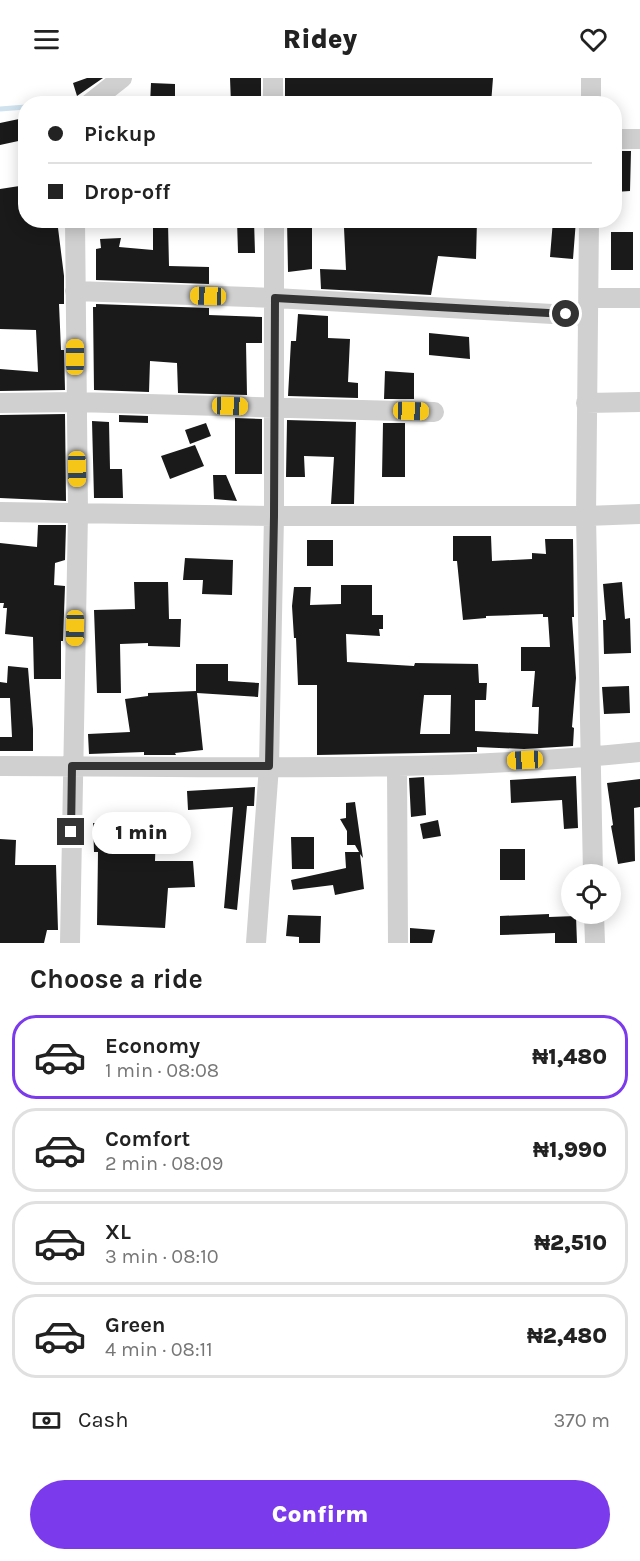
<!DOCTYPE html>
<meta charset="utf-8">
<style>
:root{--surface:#fff;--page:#f6f6f6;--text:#222;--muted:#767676;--line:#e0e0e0;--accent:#7c3aed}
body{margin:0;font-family:Karla,sans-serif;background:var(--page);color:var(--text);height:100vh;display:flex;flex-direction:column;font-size:22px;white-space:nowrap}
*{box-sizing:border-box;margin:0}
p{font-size:20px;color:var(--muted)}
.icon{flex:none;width:33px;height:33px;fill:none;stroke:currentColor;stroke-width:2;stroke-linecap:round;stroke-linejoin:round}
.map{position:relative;height:865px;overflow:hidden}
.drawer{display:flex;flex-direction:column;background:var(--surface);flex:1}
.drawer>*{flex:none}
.guide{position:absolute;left:18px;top:18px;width:604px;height:132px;border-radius:24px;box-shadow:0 3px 15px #0003;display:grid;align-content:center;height:132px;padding:0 30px;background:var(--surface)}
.controls{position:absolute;left:561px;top:786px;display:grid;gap:12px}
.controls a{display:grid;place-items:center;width:60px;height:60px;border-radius:50%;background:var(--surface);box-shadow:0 3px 15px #0003;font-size:30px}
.end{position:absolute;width:27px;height:27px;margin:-14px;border:8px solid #333;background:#fff;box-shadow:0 0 0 3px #fff}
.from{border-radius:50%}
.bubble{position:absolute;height:42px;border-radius:21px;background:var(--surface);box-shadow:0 3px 15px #0003;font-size:20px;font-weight:800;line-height:42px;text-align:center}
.car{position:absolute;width:18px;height:36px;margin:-18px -9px;border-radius:8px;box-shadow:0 0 4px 2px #0007;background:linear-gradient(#f5c518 24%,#345 0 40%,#f5c518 0 76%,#345 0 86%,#f5c518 0)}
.guide b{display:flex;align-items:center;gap:21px;height:57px;font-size:22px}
.guide b+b{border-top:2px solid var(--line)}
.guide i{width:15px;height:15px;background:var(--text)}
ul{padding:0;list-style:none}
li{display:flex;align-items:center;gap:18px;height:84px;margin:0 12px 9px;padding:0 18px;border:3px solid var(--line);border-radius:24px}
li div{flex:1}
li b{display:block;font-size:22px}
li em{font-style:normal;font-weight:800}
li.on{border-color:var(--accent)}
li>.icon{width:54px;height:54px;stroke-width:1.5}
h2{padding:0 30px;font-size:27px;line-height:72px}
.pay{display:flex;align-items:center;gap:15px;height:66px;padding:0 30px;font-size:22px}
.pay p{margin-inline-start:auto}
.cta{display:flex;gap:12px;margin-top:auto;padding:12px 30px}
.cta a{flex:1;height:69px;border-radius:36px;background:var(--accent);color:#fff;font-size:24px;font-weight:800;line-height:69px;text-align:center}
header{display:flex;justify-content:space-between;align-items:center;height:78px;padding:0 30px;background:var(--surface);font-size:27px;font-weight:800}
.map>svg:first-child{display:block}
</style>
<header><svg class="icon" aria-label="menu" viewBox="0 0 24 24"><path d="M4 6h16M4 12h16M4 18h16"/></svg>Ridey<svg class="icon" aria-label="heart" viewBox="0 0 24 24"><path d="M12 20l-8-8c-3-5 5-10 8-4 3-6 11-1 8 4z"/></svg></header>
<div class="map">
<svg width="640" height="865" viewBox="0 0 640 865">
<rect width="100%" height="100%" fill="#fff"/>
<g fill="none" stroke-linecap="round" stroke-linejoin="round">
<path stroke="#cfe2ee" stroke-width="5" d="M 0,31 L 26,29"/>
</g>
<path fill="#1a1a1a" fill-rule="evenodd" d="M 87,0 L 103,0 L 77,18 L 73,5 Z
M 230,0 L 261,0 L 261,26 L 231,26 Z
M 285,0 L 493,0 L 491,26 L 285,26 Z
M 151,5 L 175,6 L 175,26 L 150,26 Z
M 19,41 L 23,62 L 0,67 L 0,45 Z
M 615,73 L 631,73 L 630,113 L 615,114 Z
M 26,107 L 26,142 L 57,142 L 64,198 L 64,226 L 59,226 L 61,272 L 64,272 L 65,312 L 0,313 L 0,291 L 38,294 L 36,252 L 0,251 L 0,111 Z
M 237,142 L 254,142 L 255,175 L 238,175 Z
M 287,142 L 312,142 L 312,191 L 288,194 Z
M 375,142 L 477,142 L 476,181 L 438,178 L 431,217 L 321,211 L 320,191 L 346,192 L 344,150 L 375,149 Z
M 553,142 L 576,142 L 573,181 L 550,179 Z
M 153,145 L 168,145 L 169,188 L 209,189 L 209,206 L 96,202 L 96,171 L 101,170 L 100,161 L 121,160 L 119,169 L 153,172 Z
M 611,154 L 633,154 L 633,192 L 611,192 Z
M 96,226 L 209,230 L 209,237 L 262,239 L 262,265 L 246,265 L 247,317 L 178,315 L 177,285 L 150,283 L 149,314 L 94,312 L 93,229 L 96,229 Z
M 298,236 L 328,238 L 328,260 L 350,261 L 348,304 L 358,305 L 358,320 L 288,318 L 291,263 L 296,263 Z
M 429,255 L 469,259 L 470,281 L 429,277 Z
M 385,293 L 414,295 L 414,321 L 384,321 Z
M 65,336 L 66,423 L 0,420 L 0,337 Z
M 119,337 L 148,338 L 148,345 L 119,344 Z
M 235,340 L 262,341 L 262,396 L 235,396 Z
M 287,342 L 356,344 L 354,426 L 331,426 L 334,379 L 304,378 L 305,399 L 286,399 Z
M 92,343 L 109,344 L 110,391 L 122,391 L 123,420 L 94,420 Z
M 206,345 L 211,358 L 190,366 L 185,352 Z
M 383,345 L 405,345 L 405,399 L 382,399 Z
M 195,367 L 204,388 L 170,401 L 161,378 Z
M 213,397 L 226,397 L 237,423 L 214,421 Z
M 38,447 L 66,447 L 65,482 L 55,485 L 54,507 L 65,508 L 63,563 L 61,563 L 61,601 L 34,601 L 33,559 L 5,556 L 7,530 L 3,530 L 4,525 L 0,525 L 0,465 L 37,469 Z
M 453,458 L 491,458 L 492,483 L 532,481 L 532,475 L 546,476 L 545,461 L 573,461 L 574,539 L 572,539 L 576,600 L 572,649 L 574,650 L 573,668 L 524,671 L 477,669 L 477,674 L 317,677 L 317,607 L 298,607 L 296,560 L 294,560 L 292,528 L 294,509 L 311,509 L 310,527 L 341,526 L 341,507 L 372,507 L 372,537 L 383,537 L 383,551 L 379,551 L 380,558 L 346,556 L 347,584 L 414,588 L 415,585 L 478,586 L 479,605 L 487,605 L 486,622 L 475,622 L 475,653 L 538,656 L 539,629 L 532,629 L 535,593 L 521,593 L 521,569 L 550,569 L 548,539 L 543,539 L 543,536 L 486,538 L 486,540 L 463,542 L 457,483 L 453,483 ZM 424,617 L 451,617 L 450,656 L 420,656 Z
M 307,462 L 333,462 L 333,488 L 307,488 Z
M 185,480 L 233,482 L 232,517 L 202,516 L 203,502 L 183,502 Z
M 134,504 L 168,504 L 169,541 L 181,541 L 180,569 L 148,568 L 148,565 L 120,566 L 121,615 L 97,615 L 94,532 L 135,531 Z
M 622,504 L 625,541 L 630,540 L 631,575 L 604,576 L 603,542 L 606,542 L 603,506 Z
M 196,586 L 228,586 L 228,603 L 259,605 L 258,619 L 197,615 L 203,672 L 175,675 L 176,677 L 144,677 L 144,674 L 89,676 L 88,656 L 130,654 L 125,621 L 148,618 L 148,615 L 196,613 Z
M 8,588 L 28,590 L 33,651 L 33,673 L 0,673 L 0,659 L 12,659 L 10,620 L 0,620 L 0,604 L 7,605 Z
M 629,608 L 630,635 L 604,636 L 602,609 Z
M 576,698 L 578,750 L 564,751 L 562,722 L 511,725 L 510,702 Z
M 424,699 L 426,737 L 411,739 L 409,700 Z
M 640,701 L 640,729 L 634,730 L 635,783 L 618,786 L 611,748 L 613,747 L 607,705 Z
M 255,709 L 254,728 L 247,728 L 237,832 L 224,830 L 233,729 L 188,732 L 187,713 Z
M 355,724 L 363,780 L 360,776 L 364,811 L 335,817 L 333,807 L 293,812 L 291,802 L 346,790 L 345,774 L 359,774 L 355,767 L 347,767 L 347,753 L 340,741 L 346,740 L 346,725 Z
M 438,742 L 441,758 L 423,761 L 420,746 Z
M 93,745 L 156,752 L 155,783 L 193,783 L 195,809 L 168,810 L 165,850 L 97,847 L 98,774 L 94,774 Z
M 291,759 L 314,759 L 314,791 L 292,791 Z
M 0,761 L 16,762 L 15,787 L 56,787 L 58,852 L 47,852 L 44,865 L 0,865 Z
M 500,771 L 525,771 L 525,802 L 500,802 Z
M 549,836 L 549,839 L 576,838 L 577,865 L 555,865 L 555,855 L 500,857 L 500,838 Z
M 288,837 L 321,838 L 320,865 L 299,865 L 299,859 L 286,858 Z
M 410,850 L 435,852 L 432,865 L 410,865 Z"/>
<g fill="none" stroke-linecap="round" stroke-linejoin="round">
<path stroke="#d0d0d0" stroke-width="20" d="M 273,0 L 273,26
M 89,26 L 122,0
M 591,26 L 591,0
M 615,61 L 640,61
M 589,142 L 586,438 L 593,796
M 75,213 L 275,220 L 588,238
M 589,220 L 640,220
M 0,325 L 76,324 L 434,334
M 586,325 L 640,324
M 0,434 L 274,438 L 586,438 L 640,436
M 0,688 C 213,688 428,696 640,674
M 397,689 L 398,865
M 594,836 L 595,865
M 70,865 L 78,435 L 75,142
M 256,865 L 269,688 L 274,438 L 274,142"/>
</g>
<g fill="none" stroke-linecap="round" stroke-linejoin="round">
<path stroke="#333" stroke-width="8" d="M 71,754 L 72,688 L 269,688 L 274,438 L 275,220 L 566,236"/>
</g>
</svg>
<div class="controls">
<a><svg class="icon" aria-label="locate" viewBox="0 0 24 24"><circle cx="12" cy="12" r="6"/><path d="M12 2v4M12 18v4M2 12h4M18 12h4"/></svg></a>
</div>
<i class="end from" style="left:566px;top:236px"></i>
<i class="end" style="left:71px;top:754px"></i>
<div class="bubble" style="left:92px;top:734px;width:99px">1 min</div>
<i class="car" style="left:208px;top:218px;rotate:272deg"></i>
<i class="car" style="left:75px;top:279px;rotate:0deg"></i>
<i class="car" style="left:230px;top:328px;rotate:92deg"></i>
<i class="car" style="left:411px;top:333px;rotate:92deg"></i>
<i class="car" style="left:77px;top:391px;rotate:179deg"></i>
<i class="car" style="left:75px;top:550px;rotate:181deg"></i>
<i class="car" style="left:525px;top:682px;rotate:267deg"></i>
<div class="guide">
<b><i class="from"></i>Pickup</b>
<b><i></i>Drop-off</b>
</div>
</div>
<section class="drawer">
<h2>Choose a ride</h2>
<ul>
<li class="on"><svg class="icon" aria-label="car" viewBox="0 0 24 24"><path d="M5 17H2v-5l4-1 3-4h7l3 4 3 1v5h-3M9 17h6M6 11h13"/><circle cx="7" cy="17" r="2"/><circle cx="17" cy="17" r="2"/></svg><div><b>Economy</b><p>1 min · 08:08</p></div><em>₦1,480</em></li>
<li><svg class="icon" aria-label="car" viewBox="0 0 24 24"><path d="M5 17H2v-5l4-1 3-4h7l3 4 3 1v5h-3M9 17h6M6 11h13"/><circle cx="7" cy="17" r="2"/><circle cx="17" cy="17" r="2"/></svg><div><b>Comfort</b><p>2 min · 08:09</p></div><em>₦1,990</em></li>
<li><svg class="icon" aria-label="car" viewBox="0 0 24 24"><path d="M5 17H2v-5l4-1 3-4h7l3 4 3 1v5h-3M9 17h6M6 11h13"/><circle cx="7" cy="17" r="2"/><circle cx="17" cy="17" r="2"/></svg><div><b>XL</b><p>3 min · 08:10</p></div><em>₦2,510</em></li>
<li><svg class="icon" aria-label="car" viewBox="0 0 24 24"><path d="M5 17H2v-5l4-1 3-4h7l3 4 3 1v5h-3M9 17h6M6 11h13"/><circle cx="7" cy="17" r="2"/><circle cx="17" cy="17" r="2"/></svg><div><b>Green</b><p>4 min · 08:11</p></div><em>₦2,480</em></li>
</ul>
<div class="pay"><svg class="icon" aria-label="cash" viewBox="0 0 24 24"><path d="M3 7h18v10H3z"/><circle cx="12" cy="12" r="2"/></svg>Cash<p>370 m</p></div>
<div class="cta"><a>Confirm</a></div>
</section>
